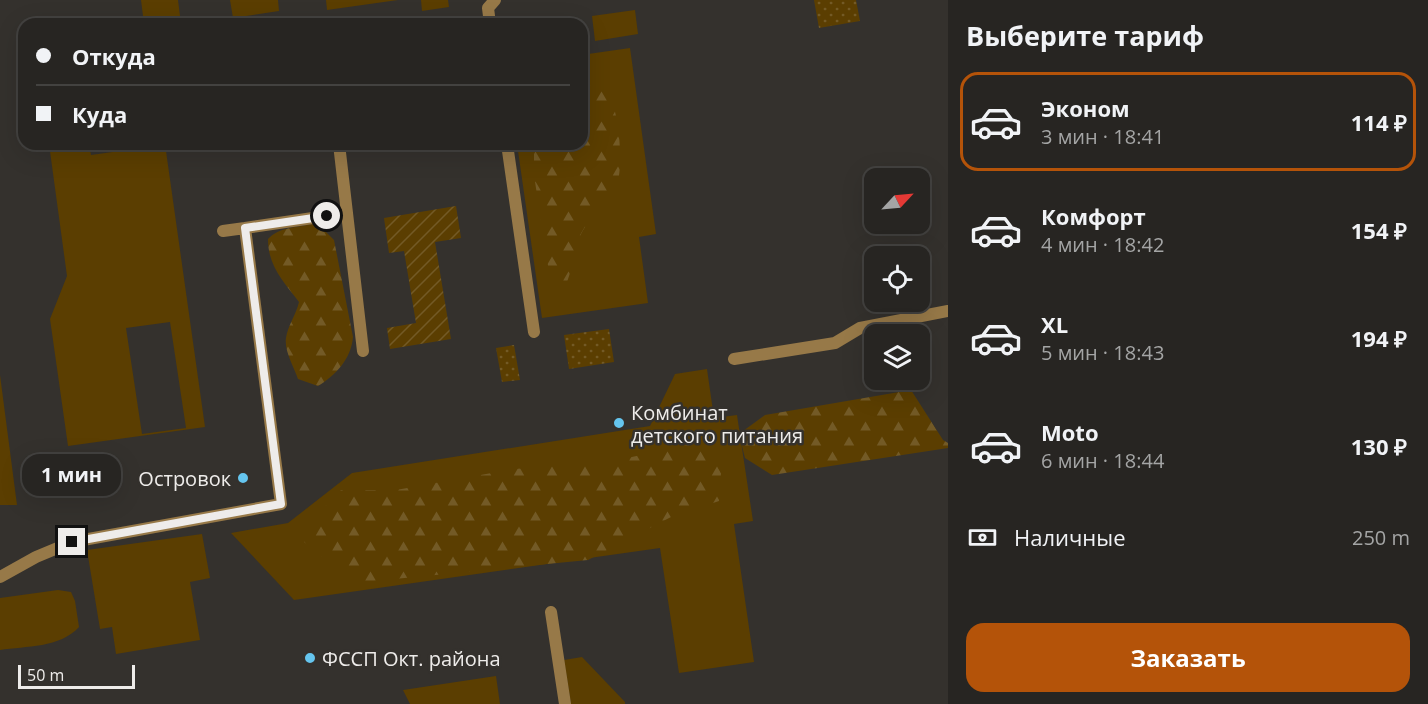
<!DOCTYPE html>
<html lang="ru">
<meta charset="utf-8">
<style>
:root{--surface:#272522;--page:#2f2d2a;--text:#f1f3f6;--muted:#a4a5a5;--line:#434240;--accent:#b45309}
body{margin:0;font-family:"Open Sans",sans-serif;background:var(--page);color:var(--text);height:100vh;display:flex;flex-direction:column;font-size:22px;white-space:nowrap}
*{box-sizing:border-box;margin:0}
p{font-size:20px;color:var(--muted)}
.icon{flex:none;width:33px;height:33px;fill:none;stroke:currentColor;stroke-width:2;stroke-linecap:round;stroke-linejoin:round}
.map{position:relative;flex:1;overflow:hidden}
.drawer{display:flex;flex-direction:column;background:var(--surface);width:480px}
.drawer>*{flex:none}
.hud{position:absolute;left:18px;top:18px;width:570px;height:132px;border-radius:18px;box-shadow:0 6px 24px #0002,0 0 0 2px var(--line);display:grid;align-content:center;height:132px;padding:0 18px;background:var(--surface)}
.needle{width:39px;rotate:64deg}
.fabs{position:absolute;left:864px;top:168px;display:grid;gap:12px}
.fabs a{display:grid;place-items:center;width:66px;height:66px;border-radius:12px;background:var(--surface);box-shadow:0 6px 24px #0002,0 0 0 2px var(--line);font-size:30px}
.scale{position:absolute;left:18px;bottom:15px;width:117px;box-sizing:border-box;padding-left:6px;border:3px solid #eeecea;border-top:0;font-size:16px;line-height:21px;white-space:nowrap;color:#eeecea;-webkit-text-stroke:4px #34312d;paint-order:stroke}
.end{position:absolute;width:27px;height:27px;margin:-14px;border:8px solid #eeecea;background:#111;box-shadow:0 0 0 3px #111}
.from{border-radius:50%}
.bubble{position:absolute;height:42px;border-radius:18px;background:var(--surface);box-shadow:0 6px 24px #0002,0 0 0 2px var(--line);font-size:20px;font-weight:700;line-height:42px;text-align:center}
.hud b{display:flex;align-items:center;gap:21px;height:57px;font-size:22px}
.hud b+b{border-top:2px solid var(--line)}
.hud i{width:15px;height:15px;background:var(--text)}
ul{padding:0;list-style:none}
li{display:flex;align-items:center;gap:18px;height:99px;margin:0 12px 9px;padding:0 6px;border:3px solid transparent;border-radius:18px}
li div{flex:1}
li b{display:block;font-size:22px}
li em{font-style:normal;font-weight:700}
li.active{border-color:var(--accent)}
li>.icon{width:54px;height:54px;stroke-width:1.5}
h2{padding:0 18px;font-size:27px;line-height:72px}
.pay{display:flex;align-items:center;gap:15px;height:66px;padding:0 18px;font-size:22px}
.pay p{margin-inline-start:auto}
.primary-button{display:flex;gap:12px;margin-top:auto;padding:12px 18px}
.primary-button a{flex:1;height:69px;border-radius:18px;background:var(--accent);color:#fff;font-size:24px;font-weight:700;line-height:69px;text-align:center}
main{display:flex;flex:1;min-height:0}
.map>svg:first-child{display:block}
</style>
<main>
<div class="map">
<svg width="948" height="704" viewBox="0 0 948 704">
<defs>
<pattern id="forest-firs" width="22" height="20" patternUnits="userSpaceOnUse" patternTransform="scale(1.5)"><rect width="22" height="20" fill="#5b3e01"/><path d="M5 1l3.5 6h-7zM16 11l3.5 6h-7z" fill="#735a26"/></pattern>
<pattern id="park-dots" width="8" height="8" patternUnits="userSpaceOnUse" patternTransform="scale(1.5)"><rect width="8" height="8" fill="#5b3e01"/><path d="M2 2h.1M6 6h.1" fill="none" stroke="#735a26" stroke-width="1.8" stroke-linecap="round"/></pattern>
<pattern id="garden-furrows" width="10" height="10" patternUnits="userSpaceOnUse" patternTransform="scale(1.5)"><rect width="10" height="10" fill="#5b3e01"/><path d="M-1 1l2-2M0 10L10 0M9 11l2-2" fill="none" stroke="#735a26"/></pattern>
</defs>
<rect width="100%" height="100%" fill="#34312d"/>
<path fill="#5b3e01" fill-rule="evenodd" d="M 141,0 L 178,0 L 181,24 L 144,24 Z
M 230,0 L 278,0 L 279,11 L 233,18 Z
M 326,0 L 398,0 L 327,10 Z
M 421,0 L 448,0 L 449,7 L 422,11 Z
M 635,10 L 638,34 L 595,41 L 592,16 Z
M 582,24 L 588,54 L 630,48 L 656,234 L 639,237 L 648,303 L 542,318 L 517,144 L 582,144 Z
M 49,144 L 89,144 L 91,155 L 134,149 L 134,144 L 165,144 L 205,427 L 68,446 L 50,319 L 67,276 ZM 170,322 L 186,428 L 142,434 L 126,328 Z
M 707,369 L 714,418 L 737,415 L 753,521 L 734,524 L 754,662 L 679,673 L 660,548 L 294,600 L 231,533 L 288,523 L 352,473 L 650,426 L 675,374 Z
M 0,375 L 17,505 L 0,505 Z
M 202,534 L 210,578 L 190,582 L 200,640 L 116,654 L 112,627 L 100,629 L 87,550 Z
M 58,590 L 71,592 L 75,601 L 79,627 C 60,648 26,646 0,650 L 0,598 Z
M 582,657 L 625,702 L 625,704 L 571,704 L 564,660 Z
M 496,676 L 500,704 L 410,704 L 403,690 Z"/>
<path fill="url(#forest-firs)" d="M 598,81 C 620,93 624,164 617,185 C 610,204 590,216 581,234 C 574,248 573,267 567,282 L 561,287 L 558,287 L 550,277 L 547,260 L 534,175 L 534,144 L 582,144 L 582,85 Z
M 313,224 L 323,229 L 334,240 L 353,337 C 351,359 336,375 318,386 L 298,379 C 294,367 284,351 286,338 C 288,325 296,315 299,302 C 283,281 268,266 268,239 C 279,227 298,227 313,224 Z
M 911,390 L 943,440 L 948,443 L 948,448 L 772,475 L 745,458 L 739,434 L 765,415 Z
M 706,441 L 721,473 L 719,501 L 671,517 L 588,560 L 353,583 L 297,536 L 341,490 L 396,490 L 514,469 L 604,463 Z"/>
<path fill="url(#park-dots)" d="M 814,0 L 856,0 L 860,21 L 819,28 Z
M 609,329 L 614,362 L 569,369 L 564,335 Z
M 514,345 L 520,380 L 502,382 L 496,348 Z"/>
<path fill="url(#garden-furrows)" d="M 456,206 L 461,238 L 435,242 L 451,339 L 390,349 L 387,328 L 416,323 L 404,251 L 389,253 L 384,218 Z"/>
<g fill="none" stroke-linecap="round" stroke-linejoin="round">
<path stroke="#977948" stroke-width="12" d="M 490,24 L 488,8 L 495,0
M 339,144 L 363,351
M 507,144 L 534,332
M 245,228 L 347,213
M 734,359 L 835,343 L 860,328 L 948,311
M 0,577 L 36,557 L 72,542 L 281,504 L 245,228 L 223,231
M 551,612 L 565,704"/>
</g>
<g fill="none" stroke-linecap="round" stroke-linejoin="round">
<path stroke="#eeecea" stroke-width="8" d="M 72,542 L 281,504 L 245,228 L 327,216"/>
</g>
<g fill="#65c5ee" stroke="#34312d" stroke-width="2">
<circle cx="619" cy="423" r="6"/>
<circle cx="243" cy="478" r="6"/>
<circle cx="310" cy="658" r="6"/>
</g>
<g text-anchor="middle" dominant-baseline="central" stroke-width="5" stroke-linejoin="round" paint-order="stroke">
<g font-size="20" fill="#eeecea" stroke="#34312d" text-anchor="start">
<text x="631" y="412">Комбинат<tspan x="631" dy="23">детского питания</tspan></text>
<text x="231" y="478" text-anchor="end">Островок</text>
<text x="322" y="658">ФССП Окт. района</text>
</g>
</g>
</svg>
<div class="fabs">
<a><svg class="needle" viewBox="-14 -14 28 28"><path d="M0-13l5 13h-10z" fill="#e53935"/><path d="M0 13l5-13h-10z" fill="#a4a5a5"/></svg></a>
<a><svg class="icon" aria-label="locate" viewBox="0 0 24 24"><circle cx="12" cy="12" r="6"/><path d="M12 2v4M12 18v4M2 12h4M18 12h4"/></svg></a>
<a><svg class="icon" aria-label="layers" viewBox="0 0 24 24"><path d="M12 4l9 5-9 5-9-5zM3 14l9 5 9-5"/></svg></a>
</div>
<div class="scale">50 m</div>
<i class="end from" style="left:327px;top:216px"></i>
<i class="end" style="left:72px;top:542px"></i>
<div class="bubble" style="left:22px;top:454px;width:99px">1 мин</div>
<div class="hud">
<b><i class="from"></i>Откуда</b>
<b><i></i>Куда</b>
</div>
</div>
<section class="drawer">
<h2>Выберите тариф</h2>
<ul>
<li class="active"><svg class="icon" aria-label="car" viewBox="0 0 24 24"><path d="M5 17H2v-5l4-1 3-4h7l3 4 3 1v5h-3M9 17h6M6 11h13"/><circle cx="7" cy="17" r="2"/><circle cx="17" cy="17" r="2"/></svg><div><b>Эконом</b><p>3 мин · 18:41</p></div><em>114 ₽</em></li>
<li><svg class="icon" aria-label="car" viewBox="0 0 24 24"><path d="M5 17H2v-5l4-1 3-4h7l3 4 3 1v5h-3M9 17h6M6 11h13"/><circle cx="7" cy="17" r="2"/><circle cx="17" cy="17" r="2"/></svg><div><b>Комфорт</b><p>4 мин · 18:42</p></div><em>154 ₽</em></li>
<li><svg class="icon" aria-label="car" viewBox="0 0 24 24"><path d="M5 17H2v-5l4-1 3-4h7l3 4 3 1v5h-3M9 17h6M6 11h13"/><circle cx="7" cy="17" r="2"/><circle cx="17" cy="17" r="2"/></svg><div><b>XL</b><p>5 мин · 18:43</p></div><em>194 ₽</em></li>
<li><svg class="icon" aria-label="car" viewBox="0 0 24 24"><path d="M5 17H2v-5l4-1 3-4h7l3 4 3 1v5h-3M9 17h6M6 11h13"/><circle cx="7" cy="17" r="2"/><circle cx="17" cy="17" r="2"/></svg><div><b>Moto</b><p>6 мин · 18:44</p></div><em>130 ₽</em></li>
</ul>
<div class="pay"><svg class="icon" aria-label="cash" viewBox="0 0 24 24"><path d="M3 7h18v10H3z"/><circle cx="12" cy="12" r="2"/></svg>Наличные<p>250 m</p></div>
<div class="primary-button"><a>Заказать</a></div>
</section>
</main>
